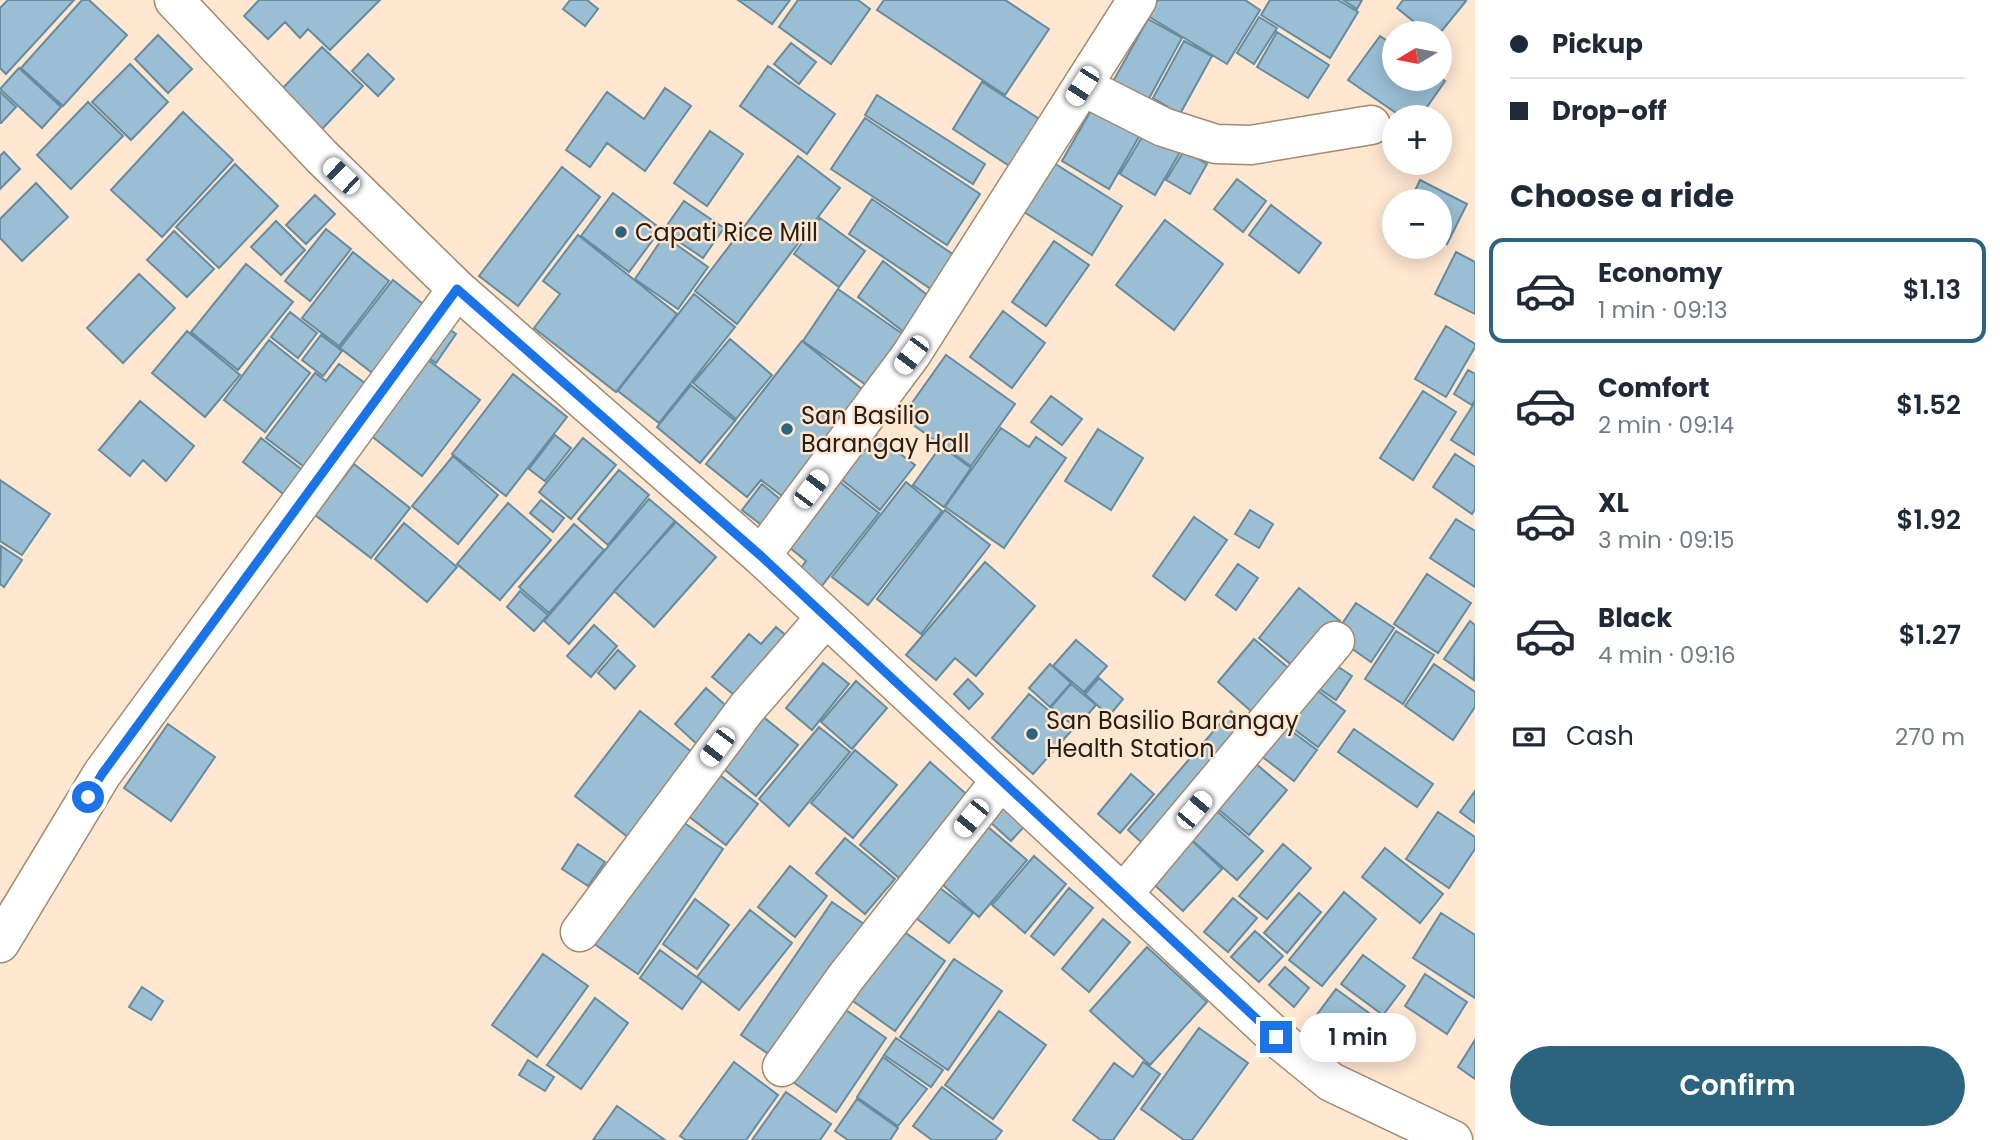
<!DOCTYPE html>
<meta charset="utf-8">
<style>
:root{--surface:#fff;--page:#f6f6f7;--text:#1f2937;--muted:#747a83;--line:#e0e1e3;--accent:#2c637e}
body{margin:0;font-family:Poppins,sans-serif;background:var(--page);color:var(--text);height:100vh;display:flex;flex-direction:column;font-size:26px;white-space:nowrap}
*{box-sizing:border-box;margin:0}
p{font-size:23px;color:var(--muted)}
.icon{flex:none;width:38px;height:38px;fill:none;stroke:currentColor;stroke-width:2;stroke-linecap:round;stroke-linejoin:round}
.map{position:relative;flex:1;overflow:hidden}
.side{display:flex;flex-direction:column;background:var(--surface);width:525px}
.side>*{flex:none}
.top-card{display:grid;align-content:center;height:154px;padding:0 35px;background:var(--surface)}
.needle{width:46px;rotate:260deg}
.fabs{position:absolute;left:1382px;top:21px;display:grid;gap:14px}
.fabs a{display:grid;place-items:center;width:70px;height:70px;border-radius:50%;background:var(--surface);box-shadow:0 4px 18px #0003;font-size:35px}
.end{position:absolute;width:32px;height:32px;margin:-16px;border:9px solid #1a73e8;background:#fff;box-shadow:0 0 0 4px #fff}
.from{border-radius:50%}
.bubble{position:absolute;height:49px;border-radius:24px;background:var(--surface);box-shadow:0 4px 18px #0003;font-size:23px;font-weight:600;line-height:49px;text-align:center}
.car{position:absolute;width:21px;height:42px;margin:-21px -10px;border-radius:9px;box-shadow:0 0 5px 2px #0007;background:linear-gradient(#fff 24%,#345 0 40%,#fff 0 76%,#345 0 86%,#fff 0)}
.top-card b{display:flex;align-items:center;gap:24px;height:66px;font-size:26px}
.top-card b+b{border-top:2px solid var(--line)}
.top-card i{width:18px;height:18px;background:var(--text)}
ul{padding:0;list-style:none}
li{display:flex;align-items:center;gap:21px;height:105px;margin:0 14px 10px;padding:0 21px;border:4px solid transparent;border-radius:14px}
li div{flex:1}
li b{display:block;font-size:26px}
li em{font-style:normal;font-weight:600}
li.current{border-color:var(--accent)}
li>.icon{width:63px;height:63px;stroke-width:1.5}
h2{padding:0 35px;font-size:32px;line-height:84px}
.pay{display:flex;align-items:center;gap:18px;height:77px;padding:0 35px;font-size:26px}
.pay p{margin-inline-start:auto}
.primary-button{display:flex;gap:14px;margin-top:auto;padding:14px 35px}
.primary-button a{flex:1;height:80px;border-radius:42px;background:var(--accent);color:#fff;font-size:28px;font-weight:600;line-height:80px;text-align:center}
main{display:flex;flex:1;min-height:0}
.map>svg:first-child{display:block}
</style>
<main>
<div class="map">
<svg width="1475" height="1140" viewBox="0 0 1475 1140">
<rect width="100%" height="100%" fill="#ffe7d1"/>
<path fill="#9abfd4" stroke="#678b9f" stroke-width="2" d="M 8,0 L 74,0 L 6,74 L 0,68 L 0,8 Z
M 82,0 L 89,0 L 127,35 L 63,106 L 21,68 Z
M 259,0 L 380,0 L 330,50 L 308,29 L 300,38 L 285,22 L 268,39 L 244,16 Z
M 570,0 L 587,0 L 598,9 L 585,26 L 563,9 Z
M 738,0 L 790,0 L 772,24 Z
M 798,0 L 858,0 L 870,9 L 831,64 L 779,27 Z
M 884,0 L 1005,0 L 1049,29 L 1005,95 L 877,10 Z
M 1158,0 L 1245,0 L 1260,10 L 1227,64 L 1148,16 Z
M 1270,0 L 1338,0 L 1358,12 L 1330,58 L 1261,15 Z
M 1343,0 L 1362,0 L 1357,9 Z
M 1403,0 L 1464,0 L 1466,1 L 1440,33 L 1428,33 L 1397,8 Z
M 1259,17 L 1277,28 L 1254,64 L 1237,53 Z
M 1148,19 L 1182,38 L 1146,104 L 1111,85 Z
M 1277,32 L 1329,65 L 1308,98 L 1257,67 Z
M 158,35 L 192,69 L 168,93 L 135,59 Z
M 1380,36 L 1395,46 L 1395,79 L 1440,78 L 1445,81 L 1420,117 L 1402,117 L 1348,80 Z
M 1184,41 L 1212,56 L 1180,114 L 1153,98 Z
M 791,43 L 816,62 L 799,84 L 774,64 Z
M 322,47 L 363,86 L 322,129 L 281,90 Z
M 368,54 L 394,79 L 378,96 L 352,71 Z
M 130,64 L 168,102 L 131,140 L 92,102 Z
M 768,66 L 835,114 L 807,154 L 740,106 Z
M 19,68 L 61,107 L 42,128 L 0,89 Z
M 982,82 L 1041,120 L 1011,167 L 953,129 Z
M 665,88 L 691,106 L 645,171 L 607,143 L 590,167 L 566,150 L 607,92 L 644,119 Z
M 0,92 L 16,107 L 1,123 L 0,123 Z
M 877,95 L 985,164 L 973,184 L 865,115 Z
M 1097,100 L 1144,128 L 1109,189 L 1062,161 Z
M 88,102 L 123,136 L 71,189 L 37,155 Z
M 183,112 L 233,160 L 162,237 L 111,190 Z
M 865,118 L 980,194 L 947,245 L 831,169 Z
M 1148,127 L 1183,147 L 1155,195 L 1120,174 Z
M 710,131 L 743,154 L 707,206 L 674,183 Z
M 1184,151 L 1207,164 L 1190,194 L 1166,180 Z
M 4,152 L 20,169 L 0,189 L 0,156 Z
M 798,156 L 840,188 L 737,324 L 695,291 Z
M 1054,163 L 1122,206 L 1092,255 L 1024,212 Z
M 235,164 L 278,206 L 219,268 L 176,227 Z
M 562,167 L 600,197 L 518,306 L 479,276 Z
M 1237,179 L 1266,201 L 1243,232 L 1214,209 Z
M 1420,180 L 1467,204 L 1447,244 L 1440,240 L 1440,201 L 1410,201 Z
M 36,183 L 68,217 L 22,261 L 0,238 L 0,219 Z
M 613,193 L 661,229 L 629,272 L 581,236 Z
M 315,195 L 335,214 L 306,244 L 286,225 Z
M 872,199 L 957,257 L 934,291 L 849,234 Z
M 684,201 L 724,228 L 703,258 L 663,231 Z
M 1271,205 L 1321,243 L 1299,273 L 1249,235 Z
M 820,218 L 865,251 L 839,287 L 794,254 Z
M 1165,220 L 1223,264 L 1174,330 L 1116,285 Z
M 276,221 L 305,250 L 281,275 L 251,247 Z
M 326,229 L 351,249 L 310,301 L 285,281 Z
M 174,231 L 214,269 L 187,297 L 147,260 Z
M 578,235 L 677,314 L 616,392 L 534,328 L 560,294 L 543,281 Z
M 664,236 L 708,267 L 678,309 L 635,279 Z
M 1054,241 L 1089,265 L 1046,326 L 1012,302 Z
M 353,252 L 389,281 L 339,346 L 302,318 Z
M 1456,252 L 1475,262 L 1475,314 L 1435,294 Z
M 883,261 L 930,297 L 904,332 L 858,297 Z
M 246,264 L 293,302 L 238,370 L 191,332 Z
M 139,274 L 175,308 L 123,363 L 87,328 Z
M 393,280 L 428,308 L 375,375 L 340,348 Z
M 838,289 L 907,337 L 872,389 L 803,341 Z
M 694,294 L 735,327 L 659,423 L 618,391 Z
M 1003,311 L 1045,343 L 1012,388 L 970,357 Z
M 290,312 L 317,333 L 298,358 L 271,337 Z
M 438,321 L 456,334 L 436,363 L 418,350 Z
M 1446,326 L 1475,344 L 1475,347 L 1446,397 L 1415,379 Z
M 187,331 L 240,375 L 205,417 L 152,373 Z
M 321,335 L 342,351 L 323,376 L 302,360 Z
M 730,339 L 772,375 L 736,419 L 693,383 Z
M 269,340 L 310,373 L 265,432 L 224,400 Z
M 802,341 L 868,394 L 786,499 L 761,480 L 747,497 L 706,464 Z
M 946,355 L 1015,404 L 971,466 L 902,417 Z
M 427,359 L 480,400 L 422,476 L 369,434 Z
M 339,364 L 373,389 L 311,472 L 266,438 L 315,373 L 326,381 Z
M 1468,370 L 1475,374 L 1475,400 L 1472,405 L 1454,394 Z
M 513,374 L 567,417 L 506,496 L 452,454 Z
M 691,385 L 735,421 L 700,463 L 657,427 Z
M 1423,391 L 1456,412 L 1413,480 L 1380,458 Z
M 1051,396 L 1082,419 L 1062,445 L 1031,422 Z
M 140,401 L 194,446 L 166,481 L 143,460 L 130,476 L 99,450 Z
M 1475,402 L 1475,455 L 1451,440 Z
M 1001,428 L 1029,447 L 1036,437 L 1066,458 L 1004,548 L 945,507 Z
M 1098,429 L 1143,458 L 1111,510 L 1065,481 Z
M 555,435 L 571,448 L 545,481 L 529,469 Z
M 875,435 L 915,465 L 880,510 L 841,479 Z
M 261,438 L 305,472 L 287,497 L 243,462 Z
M 583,438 L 616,465 L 571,519 L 539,492 Z
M 941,446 L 971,468 L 944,507 L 913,485 Z
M 1455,454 L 1475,467 L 1475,509 L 1472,514 L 1433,487 Z
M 453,456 L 498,495 L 458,544 L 412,506 Z
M 354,464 L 410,508 L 371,558 L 315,515 Z
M 619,470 L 649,495 L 608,545 L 578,519 Z
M 0,480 L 50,514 L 22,555 L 0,541 Z
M 840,482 L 879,513 L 817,592 L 796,575 L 806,561 L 789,547 Z
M 906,482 L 942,511 L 868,605 L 832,577 Z
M 762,484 L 787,505 L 768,530 L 742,510 Z
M 649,499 L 675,521 L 569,644 L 544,621 Z
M 541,500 L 564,518 L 553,532 L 530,513 Z
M 508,503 L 551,540 L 500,600 L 457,564 Z
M 945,510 L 990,545 L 921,634 L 877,599 Z
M 1250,510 L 1273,524 L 1259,548 L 1235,534 Z
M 1194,517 L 1227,540 L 1185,600 L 1153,576 Z
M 1456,519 L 1475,531 L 1475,587 L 1430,558 Z
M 676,522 L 716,557 L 654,627 L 614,591 Z
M 404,523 L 457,567 L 427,602 L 375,559 Z
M 574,524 L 604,550 L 549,613 L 519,587 Z
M 1,546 L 22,560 L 4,587 L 0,584 Z
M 985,562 L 1035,606 L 976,676 L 955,658 L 936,680 L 906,655 Z
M 1238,564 L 1258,578 L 1236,610 L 1216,595 Z
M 1427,574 L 1471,603 L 1438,653 L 1394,624 Z
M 1299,588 L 1340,621 L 1300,672 L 1259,638 Z
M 520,591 L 548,615 L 534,631 L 507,607 Z
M 1356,603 L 1394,628 L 1371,662 L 1334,636 Z
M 1470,621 L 1475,625 L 1474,680 L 1444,659 Z
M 594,625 L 617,646 L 591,677 L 567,656 Z
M 776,627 L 795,643 L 745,704 L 712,677 L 749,634 L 761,644 Z
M 1396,631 L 1434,655 L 1403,704 L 1365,679 Z
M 1254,639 L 1298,676 L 1261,720 L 1218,682 Z
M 1076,640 L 1107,666 L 1084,692 L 1053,666 Z
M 618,650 L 635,666 L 615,689 L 598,673 Z
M 1325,658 L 1352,676 L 1336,700 L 1309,682 Z
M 823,663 L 849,684 L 812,730 L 786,708 Z
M 1050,664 L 1071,683 L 1050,707 L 1029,688 Z
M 1434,664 L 1475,692 L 1475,707 L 1453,740 L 1405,706 Z
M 1099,678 L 1123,699 L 1109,716 L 1085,694 Z
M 968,679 L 983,694 L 969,709 L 954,694 Z
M 856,681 L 887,708 L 852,749 L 821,722 Z
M 1306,682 L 1345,711 L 1318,747 L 1279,718 Z
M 1071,684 L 1096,705 L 1076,728 L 1051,707 Z
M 706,688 L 731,710 L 699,746 L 675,724 Z
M 1029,694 L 1072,730 L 1033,774 L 992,738 Z
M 640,711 L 698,757 L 633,841 L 575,796 Z
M 756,711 L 798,745 L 756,796 L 712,759 Z
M 1231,711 L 1256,733 L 1152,852 L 1128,830 Z
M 1278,721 L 1317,750 L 1294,781 L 1256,752 Z
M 168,724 L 215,757 L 171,821 L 124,788 Z
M 819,727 L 850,752 L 789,826 L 759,799 Z
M 1354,729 L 1433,784 L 1417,807 L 1338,752 Z
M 855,750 L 897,785 L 853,838 L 811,803 Z
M 1249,758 L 1287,790 L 1249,835 L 1211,803 Z
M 930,762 L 973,800 L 904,882 L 860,845 Z
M 709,767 L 758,804 L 726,845 L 678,808 Z
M 1131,774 L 1154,794 L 1120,833 L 1098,814 Z
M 1475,791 L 1475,823 L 1460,812 Z
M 1008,801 L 1030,820 L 1011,841 L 990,822 Z
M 1210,805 L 1263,851 L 1237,880 L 1185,834 Z
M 1438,812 L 1475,837 L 1475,849 L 1449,888 L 1406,859 Z
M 671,814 L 723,849 L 638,974 L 587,939 Z
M 981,821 L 1027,860 L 979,917 L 934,877 Z
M 1188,837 L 1222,869 L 1183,911 L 1149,880 Z
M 845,838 L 895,879 L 865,914 L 816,873 Z
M 578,844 L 605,862 L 588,886 L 562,869 Z
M 1283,844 L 1311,868 L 1267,919 L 1239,896 Z
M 1385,848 L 1443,894 L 1420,923 L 1362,877 Z
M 1034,856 L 1066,884 L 1025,933 L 992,905 Z
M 790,866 L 827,896 L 795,937 L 758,907 Z
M 936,885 L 973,913 L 949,943 L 912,915 Z
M 1069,888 L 1093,908 L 1054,955 L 1031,936 Z
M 1344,892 L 1376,919 L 1322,986 L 1289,960 Z
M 1299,893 L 1321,912 L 1287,953 L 1264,933 Z
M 1233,898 L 1257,918 L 1228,952 L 1204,932 Z
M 695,899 L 729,925 L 697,969 L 663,944 Z
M 832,902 L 871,929 L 780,1062 L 741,1035 Z
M 750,910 L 792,943 L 739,1010 L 697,977 Z
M 1441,913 L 1475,935 L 1475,998 L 1413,958 Z
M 1103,919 L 1130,942 L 1089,992 L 1062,969 Z
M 892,923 L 945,961 L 895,1031 L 843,994 Z
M 1255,931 L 1283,956 L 1259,982 L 1231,957 Z
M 1147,947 L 1207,1002 L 1150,1065 L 1090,1011 Z
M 660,950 L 702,981 L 682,1009 L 640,978 Z
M 543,954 L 588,986 L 537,1057 L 492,1025 Z
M 1363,955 L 1405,986 L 1383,1015 L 1341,984 Z
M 954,959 L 1002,991 L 948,1070 L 900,1037 Z
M 1285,967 L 1309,988 L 1294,1007 L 1269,985 Z
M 1425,974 L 1467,1002 L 1447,1034 L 1405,1006 Z
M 142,987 L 163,1001 L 151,1020 L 129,1007 Z
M 1336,989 L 1380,1021 L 1350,1061 L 1307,1028 Z
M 595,998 L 628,1023 L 581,1089 L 547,1065 Z
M 836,1003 L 886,1038 L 836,1112 L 786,1077 Z
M 999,1011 L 1046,1045 L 993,1119 L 945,1085 Z
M 1199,1028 L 1248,1063 L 1192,1140 L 1184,1140 L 1141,1109 Z
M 896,1038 L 943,1070 L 931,1087 L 884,1055 Z
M 1475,1040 L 1475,1079 L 1458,1067 Z
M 883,1057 L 927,1089 L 898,1126 L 857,1097 Z
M 528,1060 L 554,1077 L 545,1091 L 519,1075 Z
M 734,1062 L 778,1095 L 746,1140 L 686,1140 L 680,1136 Z
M 1143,1062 L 1160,1074 L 1113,1140 L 1101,1140 L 1073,1120 L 1114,1063 L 1133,1077 Z
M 942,1087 L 1002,1131 L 995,1140 L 932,1140 L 913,1126 Z
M 786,1092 L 831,1124 L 820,1140 L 752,1140 Z
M 857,1099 L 898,1128 L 890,1140 L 848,1140 L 835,1131 Z
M 617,1106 L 665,1140 L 593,1140 Z"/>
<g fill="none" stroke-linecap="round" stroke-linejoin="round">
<defs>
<path id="street" d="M 174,0 L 322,157 L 457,289 L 761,556 L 1276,1037 L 1331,1082 L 1453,1140
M 1082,86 L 1163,127 L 1216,144 L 1251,145 L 1371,125
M 761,556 L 911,355 L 1137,0
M 1123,894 L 1335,641
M 580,932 L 746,709 L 826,617
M 0,943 L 102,774 L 457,289
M 782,1067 L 846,977 L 1001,780"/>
</defs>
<use href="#street" stroke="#a3896e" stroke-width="41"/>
<use href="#street" stroke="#fff" stroke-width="38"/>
</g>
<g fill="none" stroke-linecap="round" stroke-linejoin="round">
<path stroke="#1a73e8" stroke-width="9" d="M 88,797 L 102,774 L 457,289 L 761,556 L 1276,1037"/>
</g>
<g fill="#2c637e" stroke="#ffe7d1" stroke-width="2.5">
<circle cx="621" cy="232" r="7"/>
<circle cx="787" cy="429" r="7"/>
<circle cx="1032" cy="734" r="7"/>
</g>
<g text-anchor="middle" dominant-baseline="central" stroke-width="5" stroke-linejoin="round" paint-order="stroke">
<g font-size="24" fill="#281e13" stroke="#ffe7d1" text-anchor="start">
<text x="635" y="232">Capati Rice Mill</text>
<text x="801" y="415">San Basilio<tspan x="801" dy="28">Barangay Hall</tspan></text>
<text x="1046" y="720">San Basilio Barangay<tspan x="1046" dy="28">Health Station</tspan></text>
</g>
</g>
</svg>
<div class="fabs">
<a><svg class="needle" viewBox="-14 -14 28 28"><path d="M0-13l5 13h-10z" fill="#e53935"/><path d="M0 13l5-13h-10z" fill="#747a83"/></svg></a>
<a>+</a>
<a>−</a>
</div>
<i class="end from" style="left:88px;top:797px"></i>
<i class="end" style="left:1276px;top:1037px"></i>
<div class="bubble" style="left:1300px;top:1013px;width:116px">1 min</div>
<i class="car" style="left:1082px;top:86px;rotate:213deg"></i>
<i class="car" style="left:341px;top:176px;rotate:314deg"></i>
<i class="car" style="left:911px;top:355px;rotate:217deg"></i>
<i class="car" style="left:811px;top:489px;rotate:37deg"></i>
<i class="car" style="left:717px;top:747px;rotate:217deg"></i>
<i class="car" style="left:1194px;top:810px;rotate:40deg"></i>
<i class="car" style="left:971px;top:818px;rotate:219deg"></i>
</div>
<section class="side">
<div class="top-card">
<b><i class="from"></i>Pickup</b>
<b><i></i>Drop-off</b>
</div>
<h2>Choose a ride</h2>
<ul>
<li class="current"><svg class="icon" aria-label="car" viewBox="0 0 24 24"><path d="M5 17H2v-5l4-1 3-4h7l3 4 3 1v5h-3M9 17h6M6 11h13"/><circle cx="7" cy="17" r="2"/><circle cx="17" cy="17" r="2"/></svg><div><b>Economy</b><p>1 min · 09:13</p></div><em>$1.13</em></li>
<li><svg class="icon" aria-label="car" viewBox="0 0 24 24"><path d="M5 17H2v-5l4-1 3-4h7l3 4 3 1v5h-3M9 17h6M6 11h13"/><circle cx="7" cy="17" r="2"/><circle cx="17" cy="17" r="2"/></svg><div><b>Comfort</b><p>2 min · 09:14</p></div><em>$1.52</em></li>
<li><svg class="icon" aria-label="car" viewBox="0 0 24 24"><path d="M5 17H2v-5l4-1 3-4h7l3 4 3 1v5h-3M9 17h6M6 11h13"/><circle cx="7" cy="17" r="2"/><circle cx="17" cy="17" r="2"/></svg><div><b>XL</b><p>3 min · 09:15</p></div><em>$1.92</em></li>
<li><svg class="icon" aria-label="car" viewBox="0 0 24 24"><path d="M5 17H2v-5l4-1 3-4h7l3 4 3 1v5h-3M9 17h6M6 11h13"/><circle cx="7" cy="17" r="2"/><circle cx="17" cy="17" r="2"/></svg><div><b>Black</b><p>4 min · 09:16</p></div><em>$1.27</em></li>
</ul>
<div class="pay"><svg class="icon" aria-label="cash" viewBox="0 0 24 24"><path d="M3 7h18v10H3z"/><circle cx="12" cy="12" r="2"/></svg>Cash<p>270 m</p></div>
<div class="primary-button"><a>Confirm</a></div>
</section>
</main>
